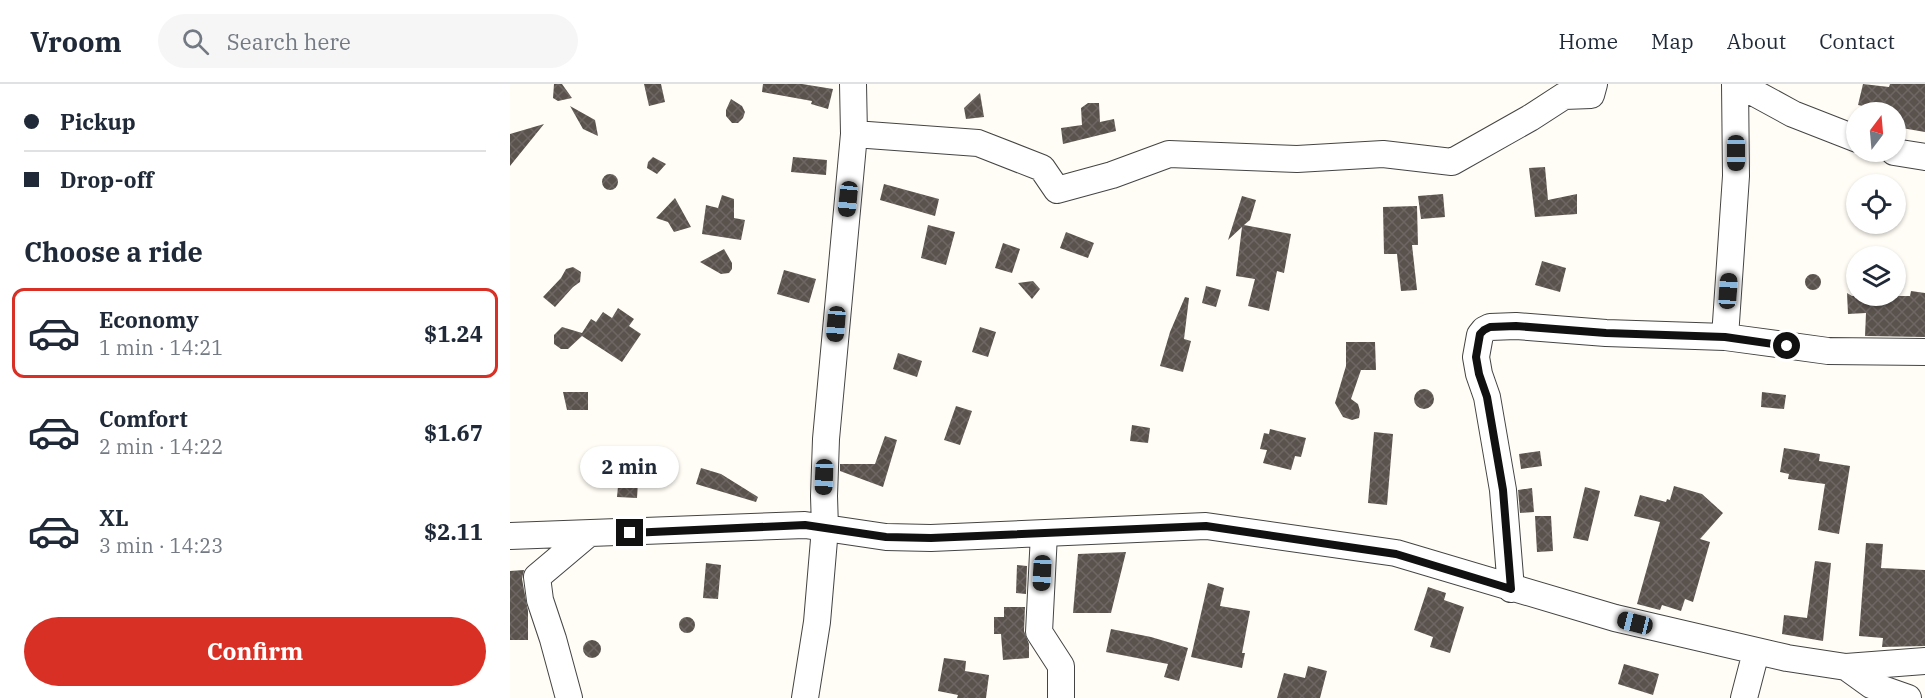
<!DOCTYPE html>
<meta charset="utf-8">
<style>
:root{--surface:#fff;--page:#f6f6f7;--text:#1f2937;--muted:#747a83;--line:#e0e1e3;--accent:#d93025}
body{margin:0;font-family:"IBM Plex Serif",serif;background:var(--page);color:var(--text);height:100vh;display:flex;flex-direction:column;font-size:22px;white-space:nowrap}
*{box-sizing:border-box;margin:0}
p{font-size:20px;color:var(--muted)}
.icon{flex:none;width:33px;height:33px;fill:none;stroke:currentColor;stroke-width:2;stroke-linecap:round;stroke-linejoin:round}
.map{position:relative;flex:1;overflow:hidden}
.drawer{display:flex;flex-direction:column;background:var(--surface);width:510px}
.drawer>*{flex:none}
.guide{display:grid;align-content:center;height:132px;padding:0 24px;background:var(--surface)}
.needle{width:39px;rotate:16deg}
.buttons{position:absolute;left:1336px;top:18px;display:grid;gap:12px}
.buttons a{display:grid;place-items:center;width:60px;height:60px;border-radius:50%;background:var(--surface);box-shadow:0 2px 4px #0004;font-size:30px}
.end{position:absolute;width:27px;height:27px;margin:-14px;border:8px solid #111;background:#fff;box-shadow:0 0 0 3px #fff}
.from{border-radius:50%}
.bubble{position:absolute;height:42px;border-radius:21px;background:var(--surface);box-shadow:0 2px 4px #0004;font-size:20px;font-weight:700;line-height:42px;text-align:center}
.car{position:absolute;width:18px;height:36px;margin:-18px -9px;border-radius:8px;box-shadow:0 0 4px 2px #0007;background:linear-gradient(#222 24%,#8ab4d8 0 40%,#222 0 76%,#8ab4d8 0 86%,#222 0)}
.guide b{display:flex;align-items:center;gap:21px;height:57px;font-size:22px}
.guide b+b{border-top:2px solid var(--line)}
.guide i{width:15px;height:15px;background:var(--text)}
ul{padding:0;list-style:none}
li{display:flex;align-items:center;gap:18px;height:90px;margin:0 12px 9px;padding:0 12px;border:3px solid transparent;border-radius:12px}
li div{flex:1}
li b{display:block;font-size:22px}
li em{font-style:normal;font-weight:700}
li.current{border-color:var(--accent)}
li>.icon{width:54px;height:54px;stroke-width:1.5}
h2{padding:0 24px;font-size:27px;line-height:72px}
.primary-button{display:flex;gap:12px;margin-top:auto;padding:12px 24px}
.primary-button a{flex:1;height:69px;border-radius:36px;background:var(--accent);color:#fff;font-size:24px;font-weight:700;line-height:69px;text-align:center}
header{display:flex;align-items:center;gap:36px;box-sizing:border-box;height:84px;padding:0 30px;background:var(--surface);border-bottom:2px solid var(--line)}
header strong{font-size:28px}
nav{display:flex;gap:33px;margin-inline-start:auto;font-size:21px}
.search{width:420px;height:54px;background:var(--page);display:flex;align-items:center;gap:15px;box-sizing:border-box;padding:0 21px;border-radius:33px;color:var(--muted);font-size:22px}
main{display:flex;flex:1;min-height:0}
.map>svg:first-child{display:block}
</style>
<header>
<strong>Vroom</strong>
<div class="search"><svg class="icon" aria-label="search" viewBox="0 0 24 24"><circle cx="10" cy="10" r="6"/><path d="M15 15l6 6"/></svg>Search here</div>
<nav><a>Home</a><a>Map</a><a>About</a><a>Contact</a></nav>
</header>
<main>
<section class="drawer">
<div class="guide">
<b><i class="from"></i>Pickup</b>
<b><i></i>Drop-off</b>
</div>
<h2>Choose a ride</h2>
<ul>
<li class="current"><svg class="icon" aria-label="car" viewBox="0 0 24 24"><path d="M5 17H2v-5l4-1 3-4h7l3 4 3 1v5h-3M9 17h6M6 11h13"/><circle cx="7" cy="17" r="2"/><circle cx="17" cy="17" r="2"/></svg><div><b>Economy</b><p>1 min · 14:21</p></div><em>$1.24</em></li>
<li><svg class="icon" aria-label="car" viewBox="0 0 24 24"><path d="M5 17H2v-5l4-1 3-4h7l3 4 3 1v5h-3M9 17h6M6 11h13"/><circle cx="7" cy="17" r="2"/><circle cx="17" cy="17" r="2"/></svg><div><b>Comfort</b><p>2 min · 14:22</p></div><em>$1.67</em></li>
<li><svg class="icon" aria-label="car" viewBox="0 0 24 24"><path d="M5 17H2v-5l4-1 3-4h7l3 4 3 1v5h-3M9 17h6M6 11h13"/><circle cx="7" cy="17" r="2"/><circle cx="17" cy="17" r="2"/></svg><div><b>XL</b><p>3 min · 14:23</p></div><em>$2.11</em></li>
</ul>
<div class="primary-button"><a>Confirm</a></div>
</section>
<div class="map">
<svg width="1415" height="614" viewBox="0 0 1415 614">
<defs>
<pattern id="building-cross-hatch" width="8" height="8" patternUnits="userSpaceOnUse" patternTransform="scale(1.5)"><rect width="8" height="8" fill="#5a524d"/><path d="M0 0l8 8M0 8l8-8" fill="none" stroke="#6d6662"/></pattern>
</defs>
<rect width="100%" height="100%" fill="#fffdf5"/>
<path fill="url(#building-cross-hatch)" d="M 44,0 L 52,0 L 62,14 L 48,17 L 43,14 Z
M 134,0 L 151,0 L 155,18 L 139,22 Z
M 253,0 L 292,0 L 323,5 L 318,25 L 301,20 L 302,17 L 252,8 Z
M 1353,0 L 1379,3 L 1380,0 L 1415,0 L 1415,48 L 1386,43 L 1386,28 L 1373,28 L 1373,26 L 1348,21 Z
M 470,9 L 474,33 L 456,35 L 454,24 Z
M 221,15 L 232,22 L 235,28 L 233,34 L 228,39 L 222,39 L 216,32 L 216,26 Z
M 578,19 L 589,19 L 590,38 L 604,35 L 606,47 L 553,60 L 551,44 L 572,41 L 571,24 Z
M 60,22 L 85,36 L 88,52 L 73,45 Z
M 34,40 L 0,82 L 0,50 Z
M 143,73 L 156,80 L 147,90 L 137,84 L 138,78 Z
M 283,73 L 317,76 L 316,91 L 281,88 Z
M 1035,83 L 1038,116 L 1067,110 L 1067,130 L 1025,133 L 1019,84 Z
M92 98a8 8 0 1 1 16 0a8 8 0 1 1-16 0Z
M 374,100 L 429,115 L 425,132 L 370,116 Z
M 933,110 L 935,133 L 911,135 L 908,112 Z
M 212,111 L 224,115 L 224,134 L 235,136 L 231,156 L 192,150 L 196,121 L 208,124 Z
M 732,112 L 746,116 L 740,136 L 734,141 L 781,150 L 774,189 L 767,187 L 759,227 L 738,222 L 745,195 L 726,192 L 732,143 L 718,156 Z
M 165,114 L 181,143 L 164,148 L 158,138 L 146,134 Z
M 907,122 L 908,161 L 902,161 L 907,206 L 891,207 L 887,170 L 874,170 L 873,123 Z
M 418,141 L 445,148 L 436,181 L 411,174 Z
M 556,148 L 584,159 L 578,174 L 550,164 Z
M 493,159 L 510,165 L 502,189 L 485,184 Z
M 214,165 L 222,179 L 222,185 L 219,189 L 211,190 L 190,178 Z
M 1032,177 L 1056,184 L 1050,208 L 1025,201 Z
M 63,183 L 71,188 L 70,198 L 63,203 L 45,223 L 33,213 L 51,194 L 56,185 Z
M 274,186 L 306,195 L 299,219 L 267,210 Z
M1295 198a8 8 0 1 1 16 0a8 8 0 1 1-16 0Z
M 523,197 L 530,205 L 522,215 L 508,199 Z
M 696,202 L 711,206 L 706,223 L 692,219 Z
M 1401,207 L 1415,209 L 1415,253 L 1355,252 L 1356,229 L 1338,230 L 1337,209 L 1342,212 L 1400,212 Z
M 675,213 L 679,214 L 674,255 L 681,257 L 673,288 L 650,282 L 660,248 Z
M 108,224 L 124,235 L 119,242 L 131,250 L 112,278 L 72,252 L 58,265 L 51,265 L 44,260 L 44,251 L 52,243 L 72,249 L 81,235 L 86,238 L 93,228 L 102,234 Z
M 470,243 L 486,248 L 478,273 L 462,268 Z
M 836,258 L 865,258 L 866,286 L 851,286 L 841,315 L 848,320 L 850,327 L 849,334 L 842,336 L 833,333 L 825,319 L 836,282 Z
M 388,269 L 412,277 L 407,293 L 383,285 Z
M904 315a10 10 0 1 1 20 0a10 10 0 1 1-20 0Z
M 53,308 L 78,308 L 78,326 L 57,326 Z
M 1252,308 L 1276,311 L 1274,325 L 1251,323 Z
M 446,322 L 462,327 L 450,361 L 434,356 Z
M 622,341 L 640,344 L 638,359 L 620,357 Z
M 760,345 L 796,354 L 791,373 L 785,372 L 781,386 L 753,379 L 757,366 L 750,365 L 754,349 L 759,350 Z
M 864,348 L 883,350 L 877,421 L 858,419 Z
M 375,352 L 387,356 L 373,403 L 330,387 L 330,380 L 365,380 Z
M 1274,364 L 1310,370 L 1309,377 L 1340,382 L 1329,450 L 1308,446 L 1315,400 L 1278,395 L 1279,390 L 1270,388 Z
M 1030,367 L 1032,382 L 1011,385 L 1009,370 Z
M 110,381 L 129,382 L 127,414 L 107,413 Z
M 191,384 L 211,390 L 248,413 L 246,418 L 186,400 Z
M 1164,402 L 1192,410 L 1213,429 L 1190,455 L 1200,458 L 1183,518 L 1175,515 L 1171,527 L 1152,521 L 1150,526 L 1127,520 L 1150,438 L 1124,432 L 1130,411 L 1156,418 L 1157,415 L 1160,416 Z
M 1075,403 L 1090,407 L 1078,457 L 1063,454 Z
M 1022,404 L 1024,428 L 1010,429 L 1008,406 Z
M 1025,432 L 1041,432 L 1043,467 L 1027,468 Z
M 1356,459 L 1373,460 L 1371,484 L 1415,486 L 1415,562 L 1372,563 L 1373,554 L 1349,552 Z
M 616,468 L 601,529 L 563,529 L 568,470 Z
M 1305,477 L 1321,479 L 1313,557 L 1272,550 L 1274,531 L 1297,534 Z
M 196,479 L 211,481 L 208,515 L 193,514 Z
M 507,481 L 517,482 L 516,510 L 506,509 Z
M 14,486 L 12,495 L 18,527 L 18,556 L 0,556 L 0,487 Z
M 698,499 L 714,504 L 710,522 L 740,527 L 732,569 L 735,569 L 732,584 L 681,573 Z
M 918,503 L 936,509 L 934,516 L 954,523 L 940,569 L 920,563 L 923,553 L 904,546 Z
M 494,523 L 515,523 L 514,547 L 519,560 L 519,574 L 493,576 L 491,550 L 484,550 L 484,533 L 494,533 Z
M169 541a8 8 0 1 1 16 0a8 8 0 1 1-16 0Z
M 601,545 L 641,553 L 678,564 L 669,597 L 654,593 L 658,580 L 596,568 Z
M73 565a9 9 0 1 1 18 0a9 9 0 1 1-18 0Z
M 434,574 L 456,577 L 455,587 L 479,591 L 476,614 L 447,614 L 448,611 L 428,607 Z
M 1114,580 L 1149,590 L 1143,611 L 1108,600 Z
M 798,582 L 817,587 L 810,614 L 767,614 L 774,589 L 795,594 Z"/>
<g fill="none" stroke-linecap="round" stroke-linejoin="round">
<defs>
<path id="minor" d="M 1228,0 L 1283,30 L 1347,55
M 344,50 L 468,59 L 532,84 L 547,106 L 602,91 L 659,70 L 787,75 L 873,70 L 942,78 L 1020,34 L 1054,12 L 1081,11 L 1084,0
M 1384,68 L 1415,73
M 1215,253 L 1226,92 L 1225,0
M 534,450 L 529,548 L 551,582 L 551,614
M 0,452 L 295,441 L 376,453 L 421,454 L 696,442 L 886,469 L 1105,534 L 1277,574 L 1336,583 L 1415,577
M 1001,505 L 993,406 L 977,313 L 969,290 L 966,273 L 970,251 L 974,246 L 980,243 L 1006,242 L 1096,249 L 1215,253 L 1318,267 L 1415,268
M 1336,583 L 1361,601 L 1398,614
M 59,614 L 43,555 L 30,516 L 27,493 L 78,450
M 295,614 L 307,538 L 315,444 L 314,412 L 316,355 L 344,50 L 343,0
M 1234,614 L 1246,568"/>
</defs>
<use href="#minor" stroke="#444" stroke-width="28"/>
<use href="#minor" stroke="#fff" stroke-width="26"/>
</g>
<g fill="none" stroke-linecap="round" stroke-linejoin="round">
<path stroke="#111" stroke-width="8" d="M 120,449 L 295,441 L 376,453 L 421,454 L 696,442 L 886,470 L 1001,505 L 993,406 L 977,313 L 969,290 L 966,273 L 970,250 L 974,246 L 980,243 L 1006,242 L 1096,249 L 1215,253 L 1277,262"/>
</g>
</svg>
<div class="buttons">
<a><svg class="needle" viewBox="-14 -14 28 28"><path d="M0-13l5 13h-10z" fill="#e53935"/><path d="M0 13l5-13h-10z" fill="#747a83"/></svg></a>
<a><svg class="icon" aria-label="locate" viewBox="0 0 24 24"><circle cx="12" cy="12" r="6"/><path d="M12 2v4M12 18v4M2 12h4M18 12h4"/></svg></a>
<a><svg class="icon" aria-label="layers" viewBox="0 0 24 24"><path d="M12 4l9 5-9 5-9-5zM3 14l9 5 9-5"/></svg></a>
</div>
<i class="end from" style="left:1277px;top:262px"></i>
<i class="end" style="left:120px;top:449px"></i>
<div class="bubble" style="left:70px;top:362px;width:99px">2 min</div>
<i class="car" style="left:1226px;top:69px;rotate:180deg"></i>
<i class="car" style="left:338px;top:115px;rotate:186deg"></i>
<i class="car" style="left:1218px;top:207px;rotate:4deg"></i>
<i class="car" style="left:326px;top:240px;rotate:185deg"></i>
<i class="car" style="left:314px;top:393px;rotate:182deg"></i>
<i class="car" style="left:532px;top:489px;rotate:183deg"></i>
<i class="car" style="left:1125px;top:539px;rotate:284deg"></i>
</div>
</main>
